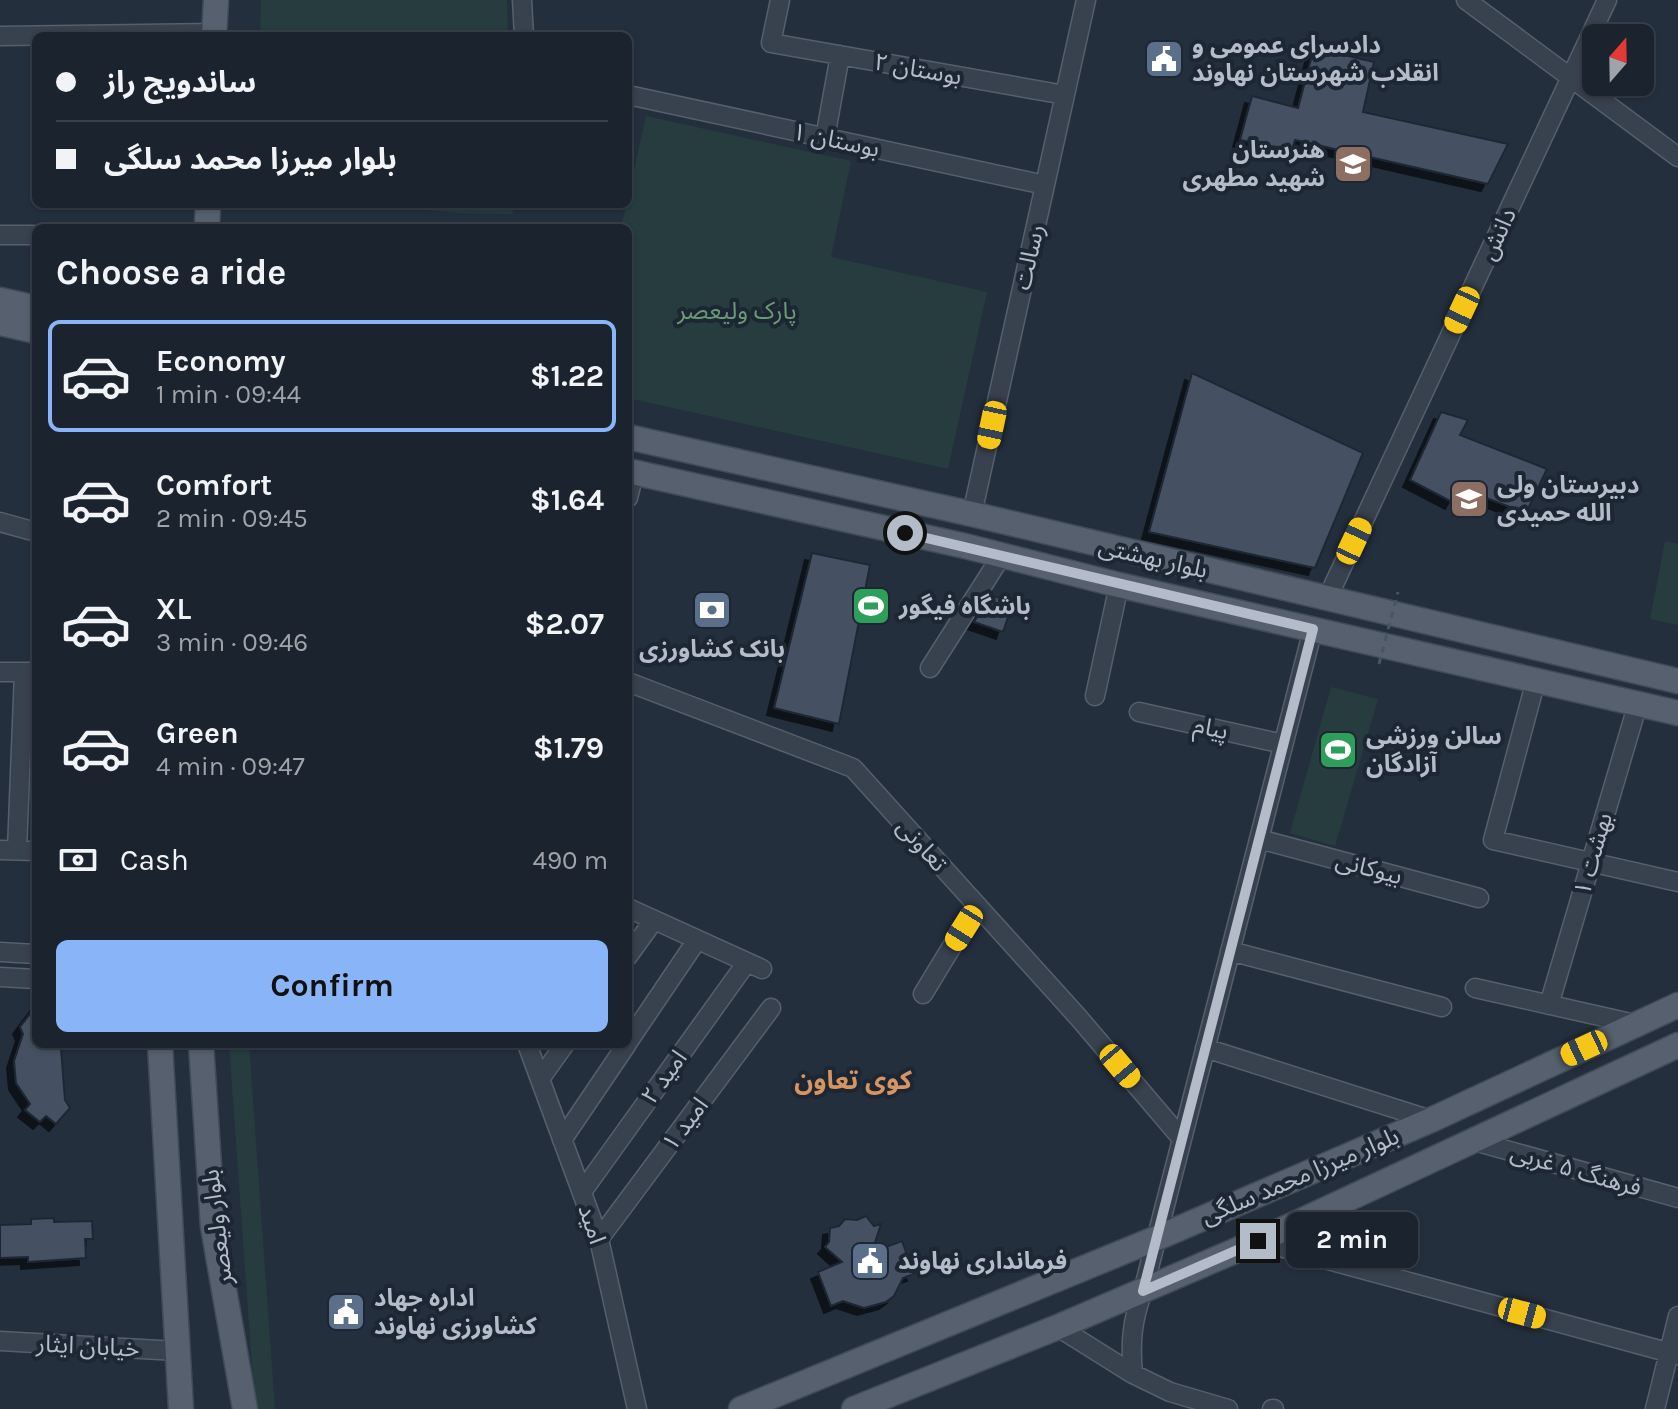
<!DOCTYPE html>
<meta charset="utf-8">
<style>
:root{--surface:#1b232e;--page:#282f3a;--text:#f1f3f6;--muted:#a0a4aa;--line:#39404a;--accent:#8ab4f8}
body{margin:0;font-family:Karla,"Noto Sans Arabic",sans-serif;background:var(--page);color:var(--text);height:100vh;display:flex;flex-direction:column;font-size:30px;white-space:nowrap}
*{box-sizing:border-box;margin:0}
p{font-size:26px;color:var(--muted)}
.icon{flex:none;width:44px;height:44px;fill:none;stroke:currentColor;stroke-width:2;stroke-linecap:round;stroke-linejoin:round}
.map{position:relative;flex:1;overflow:hidden}
.drawer{position:absolute;left:32px;top:224px;width:600px;height:824px;display:flex;flex-direction:column;background:var(--surface);border-radius:12px;box-shadow:0 2px 6px #0004,0 0 0 2px var(--line)}
.drawer>*{flex:none}
.guide{position:absolute;left:32px;top:32px;width:600px;height:176px;border-radius:12px;box-shadow:0 2px 6px #0004,0 0 0 2px var(--line);display:grid;align-content:center;height:176px;padding:0 24px;background:var(--surface)}
.needle{width:52px;rotate:20deg}
.controls{position:absolute;left:1582px;top:24px;display:grid;gap:16px}
.controls a{display:grid;place-items:center;width:72px;height:72px;border-radius:12px;background:var(--surface);box-shadow:0 2px 6px #0004,0 0 0 2px var(--line);font-size:40px}
.end{position:absolute;width:36px;height:36px;margin:-18px;border:10px solid #b4bcc9;background:#111;box-shadow:0 0 0 4px #111}
.from{border-radius:50%}
.bubble{position:absolute;height:56px;border-radius:12px;background:var(--surface);box-shadow:0 2px 6px #0004,0 0 0 2px var(--line);font-size:26px;font-weight:700;line-height:56px;text-align:center}
.car{position:absolute;width:24px;height:48px;margin:-24px -12px;border-radius:10px;box-shadow:0 0 6px 2px #0007;background:linear-gradient(#f5c518 24%,#345 0 40%,#f5c518 0 76%,#345 0 86%,#f5c518 0)}
.guide b{display:flex;align-items:center;gap:28px;height:76px;font-size:30px}
.guide b+b{border-top:2px solid var(--line)}
.guide i{width:20px;height:20px;background:var(--text)}
ul{padding:0;list-style:none}
li{display:flex;align-items:center;gap:24px;height:112px;margin:0 16px 12px;padding:0 8px;border:4px solid transparent;border-radius:12px}
li div{flex:1}
li b{display:block;font-size:30px}
li em{font-style:normal;font-weight:700}
li.current{border-color:var(--accent)}
li>.icon{width:72px;height:72px;stroke-width:1.5}
h2{padding:0 24px;font-size:36px;line-height:96px}
.pay{display:flex;align-items:center;gap:20px;height:88px;padding:0 24px;font-size:30px}
.pay p{margin-inline-start:auto}
.cta{display:flex;gap:16px;margin-top:auto;padding:16px 24px}
.cta a{flex:1;height:92px;border-radius:12px;background:var(--accent);color:#111;font-size:32px;font-weight:700;line-height:92px;text-align:center}
.map>svg:first-child{display:block}
</style>
<div class="map">
<svg width="1678" height="1409" viewBox="0 0 1678 1409">
<defs>
<filter id="shadow"><feDropShadow dx="-7" dy="7" stdDeviation="0" flood-color="#0009"/></filter>
</defs>
<rect width="100%" height="100%" fill="#242f3e"/>
<path fill="#263c3f" d="M 261,0 L 507,0 L 508,36 L 260,36 Z
M 646,116 L 851,161 L 831,257 L 987,292 L 948,469 L 628,398 L 628,228 L 621,228 Z
M 368,204 L 512,204 L 513,214 L 458,213 Z
M 1665,541 L 1678,544 L 1678,625 L 1650,619 Z
M 1331,687 L 1378,699 L 1335,846 L 1290,833 Z
M 229,1044 L 249,1044 L 275,1409 L 255,1409 Z"/>
<path fill="#455162" stroke="#1f2835" stroke-width="2" filter="url(#shadow)" d="M 1314,48 L 1374,62 L 1363,112 L 1508,144 L 1488,184 L 1295,140 L 1292,150 L 1240,140 L 1252,96 L 1298,108 Z
M 1192,373 L 1363,453 L 1315,568 L 1149,532 Z
M 1441,412 L 1468,420 L 1460,435 L 1547,469 L 1526,513 L 1460,488 L 1452,502 L 1410,480 Z
M 812,553 L 870,565 L 839,724 L 774,708 Z
M 990,596 L 1014,600 L 1003,632 L 974,622 Z
M 36,1006 L 36,1044 L 57,1044 L 57,1048 L 61,1048 L 65,1100 L 70,1108 L 56,1124 L 46,1116 L 40,1122 L 25,1110 L 30,1104 L 16,1083 L 14,1061 L 23,1034 L 20,1027 Z
M 866,1216 L 874,1226 L 881,1224 L 872,1252 L 902,1241 L 914,1274 L 903,1278 L 894,1296 L 886,1302 L 864,1308 L 843,1301 L 831,1306 L 818,1272 L 842,1262 L 825,1247 L 829,1242 L 830,1228 L 839,1226 L 845,1219 L 857,1220 Z
M 54,1218 L 54,1222 L 92,1221 L 93,1239 L 85,1239 L 86,1258 L 28,1262 L 28,1257 L 0,1258 L 0,1225 L 31,1224 L 31,1219 Z"/>
<g fill="none" stroke-linecap="round" stroke-linejoin="round">
<defs>
<path id="minor" d="M 522,0 L 524,36
M 780,0 L 771,43 L 1065,95
M 1466,0 L 1678,157
M 0,36 L 215,33
M 628,95 L 1045,185
M 825,138 L 840,55
M 0,235 L 36,235
M 628,498 L 634,473
M 972,514 L 1086,0
M 0,522 L 36,532
M 1327,599 L 1607,0
M 930,668 L 1002,555
M 0,672 L 33,672
M 1536,680 L 1493,840 L 1678,882
M 628,682 L 853,768 L 1078,1017 L 1182,1139
M 1095,696 L 1119,585
M 1139,712 L 1283,744
M 1259,839 L 1479,898
M 0,850 L 36,851
M 17,850 L 24,672
M 628,908 L 762,969
M 1230,951 L 1442,1007
M 0,952 L 36,954
M 628,956 L 654,920
M 0,977 L 36,979
M 1475,988 L 1635,1024
M 923,994 L 977,905
M 1549,1005 L 1638,703
M 628,1042 L 697,940
M 527,1044 L 599,1239 L 637,1409
M 1205,1048 L 1431,1120
M 540,1079 L 565,1044
M 562,1140 L 627,1044
M 1474,1141 L 1678,1198
M 582,1192 L 747,962
M 599,1239 L 771,1008
M 1258,1241 L 1678,1355
M 1058,1327 L 1133,1374 L 1170,1392 L 1228,1409
M 0,1341 L 177,1351
M 1133,1374 C 1130,1343 1132,1320 1143,1291 L 1313,629
M 1272,1409 L 1274,1409
M 1655,1409 L 1678,1316"/>
<path id="major" d="M 214,36 L 216,0
M 207,228 L 208,204
M 0,300 L 36,308
M 0,323 L 36,331
M 628,437 L 972,514 L 1678,681
M 628,471 L 965,546 L 1119,585 L 1678,713
M 160,1044 L 181,1409
M 201,1044 L 213,1227 L 245,1409
M 741,1409 L 1157,1238 L 1431,1120 L 1678,1005
M 854,1409 L 1058,1327 L 1258,1241 L 1678,1045"/>
</defs>
<use href="#minor" stroke="#565f6c" stroke-width="21"/>
<use href="#major" stroke="#414a57" stroke-width="27"/>
<use href="#minor" stroke="#38414e" stroke-width="18"/>
<use href="#major" stroke="#56606e" stroke-width="24"/>
<path stroke="#44595c" stroke-width="3" stroke-dasharray="6 6" stroke-linecap="butt" d="M 1379,664 L 1398,592"/>
</g>
<g fill="none" stroke-linecap="round" stroke-linejoin="round">
<path stroke="#b4bcc9" stroke-width="10" d="M 905,533 L 1313,629 L 1143,1291 L 1258,1241"/>
</g>
<defs>
<symbol id="civic-square" viewBox="-11 -11 22 22"><rect x="-9" y="-9" width="18" height="18" rx="4" fill="#5c6f8a" stroke="#1d2633"/><path d="M-.6-6.5H3V-4.5H.6V-3L4-1V1h2V6H-6V1h2V-1L-.6-3ZM-1.2 2.5V6h2.4V2.5Z" fill="#fff"/></symbol>
<symbol id="school-square" viewBox="-11 -11 22 22"><rect x="-9" y="-9" width="18" height="18" rx="4" fill="#8d6e63" stroke="#1d2633"/><path d="M0-5L7-2L0 1L-7-2ZM-4 1L0 2.5L4 1V4Q0 6-4 4Z" fill="#fff"/></symbol>
<symbol id="stadium-square" viewBox="-11 -11 22 22"><rect x="-9" y="-9" width="18" height="18" rx="4" fill="#2e9e5b" stroke="#1d2633"/><path d="M0-5a6.5 5 0 1 0 0 10a6.5 5 0 1 0 0-10ZM-3.5-1.8h7v3.6h-7Z" fill="#fff"/></symbol>
<symbol id="bank-square" viewBox="-11 -11 22 22"><rect x="-9" y="-9" width="18" height="18" rx="4" fill="#5c6f8a" stroke="#1d2633"/><path d="M-6-4H6V4H-6ZM0-2.3a2.3 2.3 0 1 0 0 4.6a2.3 2.3 0 1 0 0-4.6Z" fill="#fff"/></symbol>
</defs>
<g fill-rule="evenodd">
<use href="#civic-square" x="1142" y="37" width="44" height="44"/>
<use href="#school-square" x="1331" y="142" width="44" height="44"/>
<use href="#school-square" x="1447" y="477" width="44" height="44"/>
<use href="#stadium-square" x="849" y="584" width="44" height="44"/>
<use href="#bank-square" x="690" y="588" width="44" height="44"/>
<use href="#stadium-square" x="1316" y="728" width="44" height="44"/>
<use href="#civic-square" x="848" y="1239" width="44" height="44"/>
<use href="#civic-square" x="324" y="1290" width="44" height="44"/>
</g>
<g text-anchor="middle" dominant-baseline="central" stroke-width="8" stroke-linejoin="round" paint-order="stroke">
<g font-size="24" font-weight="bold" fill="#b4bcc9" stroke="#1d2633" text-anchor="start">
<text x="1192" y="45">دادسرای عمومی و<tspan x="1192" dy="28">انقلاب شهرستان نهاوند</tspan></text>
<text x="1325" y="150" text-anchor="end">هنرستان<tspan x="1325" dy="28">شهید مطهری</tspan></text>
<text x="1497" y="485">دبیرستان ولی<tspan x="1497" dy="28">الله حمیدی</tspan></text>
<text x="899" y="606">باشگاه فیگور</text>
<text x="712" y="649" text-anchor="middle">بانک کشاورزی</text>
<text x="1366" y="736">سالن ورزشی<tspan x="1366" dy="28">آزادگان</tspan></text>
<text x="898" y="1261">فرمانداری نهاوند</text>
<text x="374" y="1298">اداره جهاد<tspan x="374" dy="28">کشاورزی نهاوند</tspan></text>
</g>
<g font-size="24" fill="#b4bcc9" stroke="#1d2633">
<text transform="translate(918 69) rotate(10)">بوستان ۲</text>
<text transform="translate(836 140) rotate(12)">بوستان ۱</text>
<text transform="translate(1498 234) rotate(-65)">دانش</text>
<text transform="translate(1029 257) rotate(-77)">رسالت</text>
<text transform="translate(1153 558) rotate(13)">بلوار بهشتی</text>
<text transform="translate(1211 728) rotate(12)">پیام</text>
<text transform="translate(922 845) rotate(48)">تعاونی</text>
<text transform="translate(1593 854) rotate(-74)">بهشت ۱</text>
<text transform="translate(1369 868) rotate(15)">بیوکانی</text>
<text transform="translate(664 1077) rotate(-54)">امید ۲</text>
<text transform="translate(685 1124) rotate(-53)">امید ۱</text>
<text transform="translate(1576 1170) rotate(16)">فرهنگ ۵ غربی</text>
<text transform="translate(1300 1176) rotate(-23)">بلوار میرزا محمد سلگی</text>
<text transform="translate(592 1224) rotate(71)">امید</text>
<text transform="translate(217 1227) rotate(-97)">بلوار ولیعصر</text>
<text transform="translate(88 1346) rotate(3)">خیابان ایثار</text>
</g>
<g font-size="24" fill="#6b9a76" stroke="#1d2633">
<text x="737" y="311">پارک ولیعصر</text>
</g>
<g font-size="26" font-weight="bold" fill="#d59563" stroke="#1d2633">
<text x="853" y="1080">کوی تعاون</text>
</g>
</g>
</svg>
<div class="controls">
<a><svg class="needle" viewBox="-14 -14 28 28"><path d="M0-13l5 13h-10z" fill="#e53935"/><path d="M0 13l5-13h-10z" fill="#a0a4aa"/></svg></a>
</div>
<i class="end from" style="left:905px;top:533px"></i>
<i class="end" style="left:1258px;top:1241px"></i>
<div class="bubble" style="left:1286px;top:1212px;width:132px">2 min</div>
<i class="car" style="left:1462px;top:310px;rotate:205deg"></i>
<i class="car" style="left:992px;top:425px;rotate:192deg"></i>
<i class="car" style="left:1354px;top:541px;rotate:25deg"></i>
<i class="car" style="left:964px;top:928px;rotate:212deg"></i>
<i class="car" style="left:1584px;top:1048px;rotate:245deg"></i>
<i class="car" style="left:1120px;top:1066px;rotate:140deg"></i>
<i class="car" style="left:1522px;top:1313px;rotate:105deg"></i>
<div class="guide">
<b><i class="from"></i>ساندویج راز</b>
<b><i></i>بلوار میرزا محمد سلگی</b>
</div>
<section class="drawer">
<h2>Choose a ride</h2>
<ul>
<li class="current"><svg class="icon" aria-label="car" viewBox="0 0 24 24"><path d="M5 17H2v-5l4-1 3-4h7l3 4 3 1v5h-3M9 17h6M6 11h13"/><circle cx="7" cy="17" r="2"/><circle cx="17" cy="17" r="2"/></svg><div><b>Economy</b><p>1 min · 09:44</p></div><em>$1.22</em></li>
<li><svg class="icon" aria-label="car" viewBox="0 0 24 24"><path d="M5 17H2v-5l4-1 3-4h7l3 4 3 1v5h-3M9 17h6M6 11h13"/><circle cx="7" cy="17" r="2"/><circle cx="17" cy="17" r="2"/></svg><div><b>Comfort</b><p>2 min · 09:45</p></div><em>$1.64</em></li>
<li><svg class="icon" aria-label="car" viewBox="0 0 24 24"><path d="M5 17H2v-5l4-1 3-4h7l3 4 3 1v5h-3M9 17h6M6 11h13"/><circle cx="7" cy="17" r="2"/><circle cx="17" cy="17" r="2"/></svg><div><b>XL</b><p>3 min · 09:46</p></div><em>$2.07</em></li>
<li><svg class="icon" aria-label="car" viewBox="0 0 24 24"><path d="M5 17H2v-5l4-1 3-4h7l3 4 3 1v5h-3M9 17h6M6 11h13"/><circle cx="7" cy="17" r="2"/><circle cx="17" cy="17" r="2"/></svg><div><b>Green</b><p>4 min · 09:47</p></div><em>$1.79</em></li>
</ul>
<div class="pay"><svg class="icon" aria-label="cash" viewBox="0 0 24 24"><path d="M3 7h18v10H3z"/><circle cx="12" cy="12" r="2"/></svg>Cash<p>490 m</p></div>
<div class="cta"><a>Confirm</a></div>
</section>
</div>
